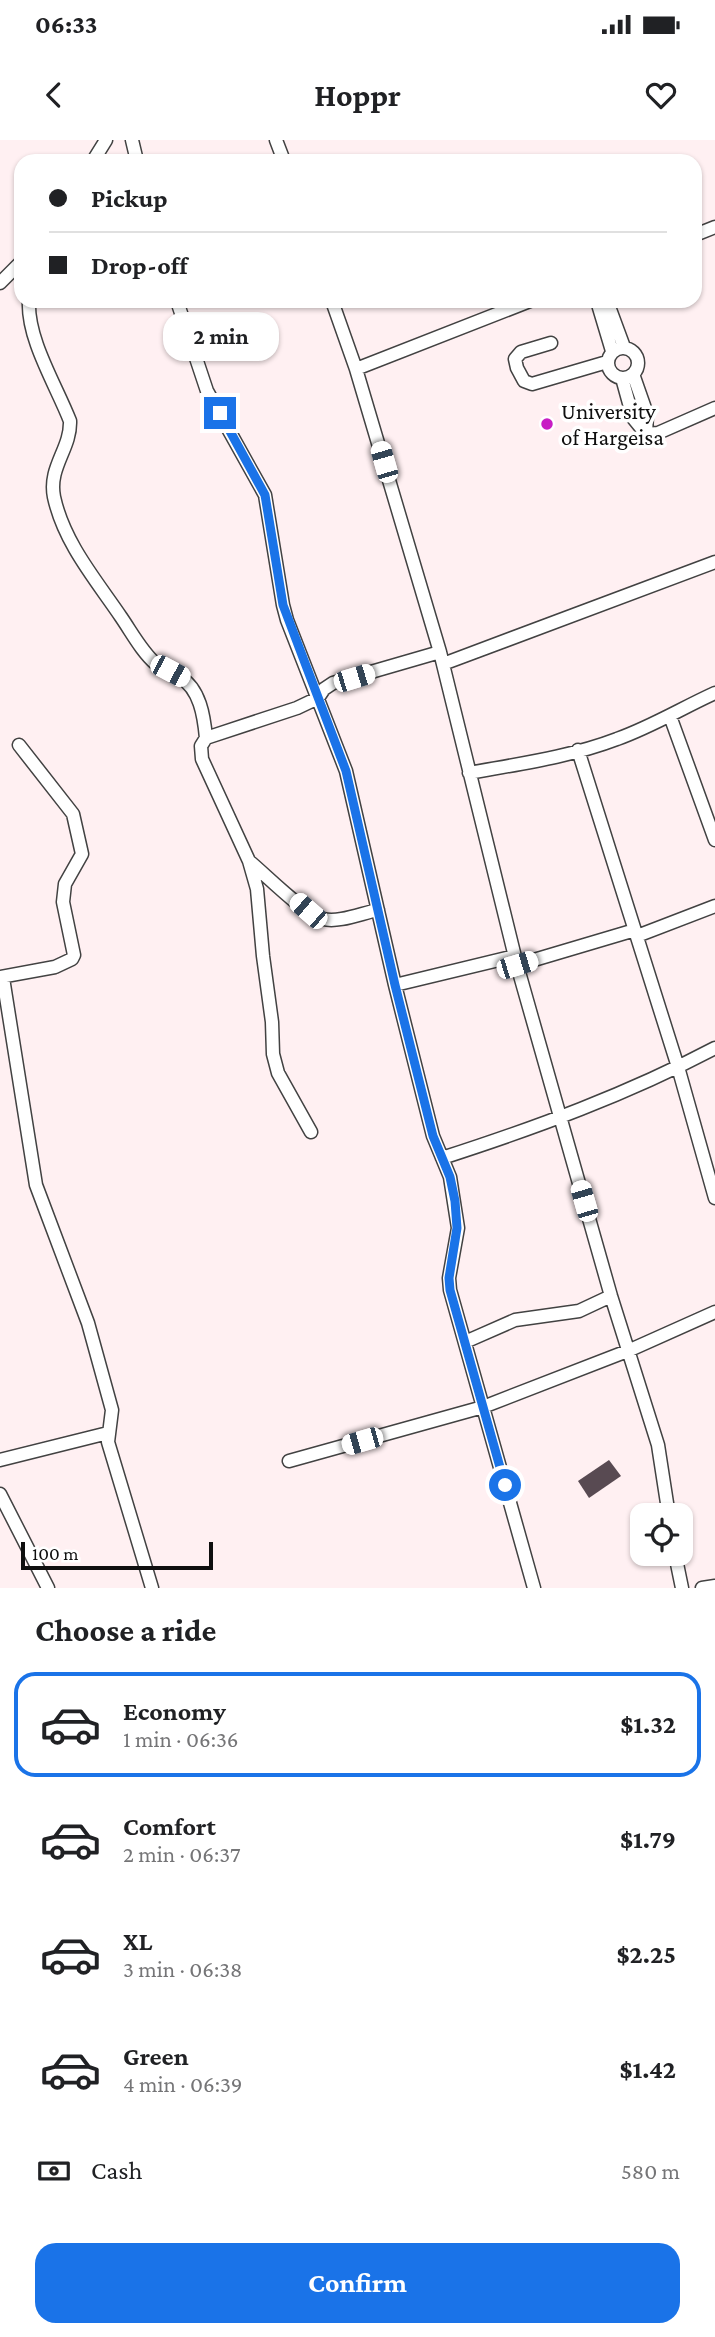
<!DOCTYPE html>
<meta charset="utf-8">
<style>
:root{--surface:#fff;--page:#f6f6f6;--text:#202124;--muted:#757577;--line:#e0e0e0;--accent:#1a73e8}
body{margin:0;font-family:"Crimson Pro",serif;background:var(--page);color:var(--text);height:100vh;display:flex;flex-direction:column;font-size:26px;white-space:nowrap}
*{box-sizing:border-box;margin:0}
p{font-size:23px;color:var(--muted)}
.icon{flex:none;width:38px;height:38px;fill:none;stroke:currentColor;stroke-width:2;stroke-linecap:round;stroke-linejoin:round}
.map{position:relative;height:1448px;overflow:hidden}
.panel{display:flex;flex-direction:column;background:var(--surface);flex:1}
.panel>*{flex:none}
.banner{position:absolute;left:14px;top:14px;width:688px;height:154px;border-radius:21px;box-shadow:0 2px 5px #0004;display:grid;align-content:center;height:154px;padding:0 35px;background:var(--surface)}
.tools{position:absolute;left:630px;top:1363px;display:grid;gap:14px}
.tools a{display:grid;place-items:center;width:63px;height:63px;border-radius:14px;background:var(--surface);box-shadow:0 2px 5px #0004;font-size:35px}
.scale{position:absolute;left:21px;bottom:18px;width:192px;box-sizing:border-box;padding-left:7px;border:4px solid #0f0f0f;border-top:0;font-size:19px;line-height:24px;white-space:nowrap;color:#0f0f0f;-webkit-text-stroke:5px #fff;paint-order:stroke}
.end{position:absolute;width:32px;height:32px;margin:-16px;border:9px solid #1a73e8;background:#fff;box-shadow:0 0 0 4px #fff}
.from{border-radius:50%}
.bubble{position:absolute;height:49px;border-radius:21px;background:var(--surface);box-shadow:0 2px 5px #0004;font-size:23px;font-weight:700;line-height:49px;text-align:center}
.car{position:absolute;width:21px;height:42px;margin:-21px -10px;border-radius:9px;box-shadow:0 0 5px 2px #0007;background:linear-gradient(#fff 24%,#345 0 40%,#fff 0 76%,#345 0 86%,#fff 0)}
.banner b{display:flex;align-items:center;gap:24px;height:66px;font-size:26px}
.banner b+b{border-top:2px solid var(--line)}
.banner i{width:18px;height:18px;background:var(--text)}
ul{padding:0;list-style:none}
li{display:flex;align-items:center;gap:21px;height:105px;margin:0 14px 10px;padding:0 21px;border:4px solid transparent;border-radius:21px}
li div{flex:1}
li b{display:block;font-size:26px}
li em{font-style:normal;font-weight:700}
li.on{border-color:var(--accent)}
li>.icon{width:63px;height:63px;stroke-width:1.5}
h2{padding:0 35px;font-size:32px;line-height:84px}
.pay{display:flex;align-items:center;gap:18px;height:77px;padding:0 35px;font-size:26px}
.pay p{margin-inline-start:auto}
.button{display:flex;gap:14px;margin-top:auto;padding:14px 35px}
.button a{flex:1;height:80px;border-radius:21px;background:var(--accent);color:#fff;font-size:28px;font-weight:700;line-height:80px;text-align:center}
.status{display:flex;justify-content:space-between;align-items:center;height:49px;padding:0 35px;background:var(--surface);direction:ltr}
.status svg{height:19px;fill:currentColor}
header{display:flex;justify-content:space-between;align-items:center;height:91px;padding:0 35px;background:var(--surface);font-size:32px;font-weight:700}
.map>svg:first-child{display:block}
</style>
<div class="status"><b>06:33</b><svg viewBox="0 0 49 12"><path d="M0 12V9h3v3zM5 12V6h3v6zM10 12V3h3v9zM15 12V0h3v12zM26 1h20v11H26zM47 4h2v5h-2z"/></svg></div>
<header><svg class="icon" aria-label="back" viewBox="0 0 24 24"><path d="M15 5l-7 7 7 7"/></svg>Hoppr<svg class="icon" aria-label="heart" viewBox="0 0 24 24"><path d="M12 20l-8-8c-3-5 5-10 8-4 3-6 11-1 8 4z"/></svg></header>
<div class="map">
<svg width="715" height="1448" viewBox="0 0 715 1448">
<rect width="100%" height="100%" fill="#fff0f2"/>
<path fill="#584a52" d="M 609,1320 L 621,1336 L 589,1358 L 578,1341 Z"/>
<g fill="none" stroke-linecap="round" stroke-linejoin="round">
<defs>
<path id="minor" d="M 132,0 L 137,21
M 276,0 L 284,21
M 93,21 L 106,0
M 695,95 L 715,87
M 0,143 L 21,122
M 29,161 C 27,199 56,245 70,281 C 71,309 48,327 54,357 C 64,403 96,440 121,477 C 132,493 142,512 156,524 C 163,530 173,532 180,537 C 200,549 204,576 206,598
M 177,161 L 207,251 L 265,355 L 283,465 L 287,480 L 346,631 L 395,845 L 433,996 L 450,1037 L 458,1088 L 449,1138 L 450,1150 L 534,1448
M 332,161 L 356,229 L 440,512 L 517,825 L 611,1156 L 658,1305 L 669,1376
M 597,161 L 612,211
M 607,161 L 624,207
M 551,203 L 521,212 L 515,219 L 517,228 L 524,241 L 532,244 L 607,222
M608 223a15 15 0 1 1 30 0a15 15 0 1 1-30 0Z
M 356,229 L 530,161
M 633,234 L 647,274 L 646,294
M 622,238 L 633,278 L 646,294
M 646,294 L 658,293 L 715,268
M 443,524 L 715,422
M 670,576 L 715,700
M 578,610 L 678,927 L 715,1058
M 469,633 C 518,624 570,617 617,599 C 651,587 682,568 715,553
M 249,721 C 265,734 305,775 323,779 C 339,783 362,773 378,770
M 637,796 L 715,766
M 517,825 L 635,790
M 0,837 L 55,827 L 72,819 L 74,815 L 63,762 L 65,744 L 82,714 L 73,674 L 19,605
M 3,838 L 36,1045 L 88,1183 L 112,1270 L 108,1302 L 152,1448
M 395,845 L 515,816
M 311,992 L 278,933 L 273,914 L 272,882 L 263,816 L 257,749 L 249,721 L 202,619 L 201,606 L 206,598 L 297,568 L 318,558 L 324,549 L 333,543 L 440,512
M 442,1018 C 535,988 628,954 715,908
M 465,1202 L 515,1180 L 579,1171 L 611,1156
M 0,1320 L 108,1293
M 289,1321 L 483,1267 L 630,1210 L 715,1172
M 0,1354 L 48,1448
M 675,1414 L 682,1448
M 702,1448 L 715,1446"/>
</defs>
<use href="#minor" stroke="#424242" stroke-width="15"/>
<use href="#minor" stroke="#fff" stroke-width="12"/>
</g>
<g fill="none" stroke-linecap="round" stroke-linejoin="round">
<path stroke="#1a73e8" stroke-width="9" d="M 220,273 L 265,355 L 283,465 L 346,631 L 395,845 L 433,996 L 450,1037 L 455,1061 L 457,1088 L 449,1138 L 450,1150 L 505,1345"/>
</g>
<circle fill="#c81dc4" stroke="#fff" stroke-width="2.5" cx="547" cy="284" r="7"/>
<g text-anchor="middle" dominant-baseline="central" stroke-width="7" stroke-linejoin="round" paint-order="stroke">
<g font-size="23" fill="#0f0f0f" stroke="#fff" text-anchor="start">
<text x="561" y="271">University<tspan x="561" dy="26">of Hargeisa</tspan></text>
</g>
</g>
</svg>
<div class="tools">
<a><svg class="icon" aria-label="locate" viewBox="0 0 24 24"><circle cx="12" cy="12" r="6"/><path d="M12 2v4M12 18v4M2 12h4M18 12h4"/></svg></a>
</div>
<div class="scale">100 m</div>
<i class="end from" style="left:505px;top:1345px"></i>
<i class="end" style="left:220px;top:273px"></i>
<div class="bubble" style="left:163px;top:172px;width:116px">2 min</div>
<i class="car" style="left:384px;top:322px;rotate:344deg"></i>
<i class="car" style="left:170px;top:531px;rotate:118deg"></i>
<i class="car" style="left:354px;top:538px;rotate:73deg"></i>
<i class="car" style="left:308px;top:771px;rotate:311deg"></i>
<i class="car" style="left:517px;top:825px;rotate:73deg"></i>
<i class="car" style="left:584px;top:1061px;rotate:344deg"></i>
<i class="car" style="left:362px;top:1301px;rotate:254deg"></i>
<div class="banner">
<b><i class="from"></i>Pickup</b>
<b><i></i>Drop-off</b>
</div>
</div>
<section class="panel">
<h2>Choose a ride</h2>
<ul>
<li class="on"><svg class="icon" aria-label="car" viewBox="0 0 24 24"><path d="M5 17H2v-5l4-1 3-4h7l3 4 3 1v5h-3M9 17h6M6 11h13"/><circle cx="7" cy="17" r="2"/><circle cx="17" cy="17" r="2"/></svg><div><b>Economy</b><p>1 min · 06:36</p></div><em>$1.32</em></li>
<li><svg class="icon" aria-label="car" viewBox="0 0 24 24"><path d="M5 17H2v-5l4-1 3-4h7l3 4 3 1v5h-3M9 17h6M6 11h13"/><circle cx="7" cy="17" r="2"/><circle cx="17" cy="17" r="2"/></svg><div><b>Comfort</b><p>2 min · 06:37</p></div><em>$1.79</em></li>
<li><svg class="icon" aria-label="car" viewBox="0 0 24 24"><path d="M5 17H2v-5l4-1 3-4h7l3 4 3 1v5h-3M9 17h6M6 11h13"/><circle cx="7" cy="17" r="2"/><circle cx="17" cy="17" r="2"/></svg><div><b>XL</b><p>3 min · 06:38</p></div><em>$2.25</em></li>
<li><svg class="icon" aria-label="car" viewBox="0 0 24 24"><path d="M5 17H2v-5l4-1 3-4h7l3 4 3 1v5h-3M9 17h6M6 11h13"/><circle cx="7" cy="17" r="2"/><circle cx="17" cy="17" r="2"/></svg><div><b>Green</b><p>4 min · 06:39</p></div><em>$1.42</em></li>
</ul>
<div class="pay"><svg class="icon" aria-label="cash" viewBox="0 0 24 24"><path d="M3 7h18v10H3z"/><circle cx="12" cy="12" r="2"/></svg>Cash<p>580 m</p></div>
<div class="button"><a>Confirm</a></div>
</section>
